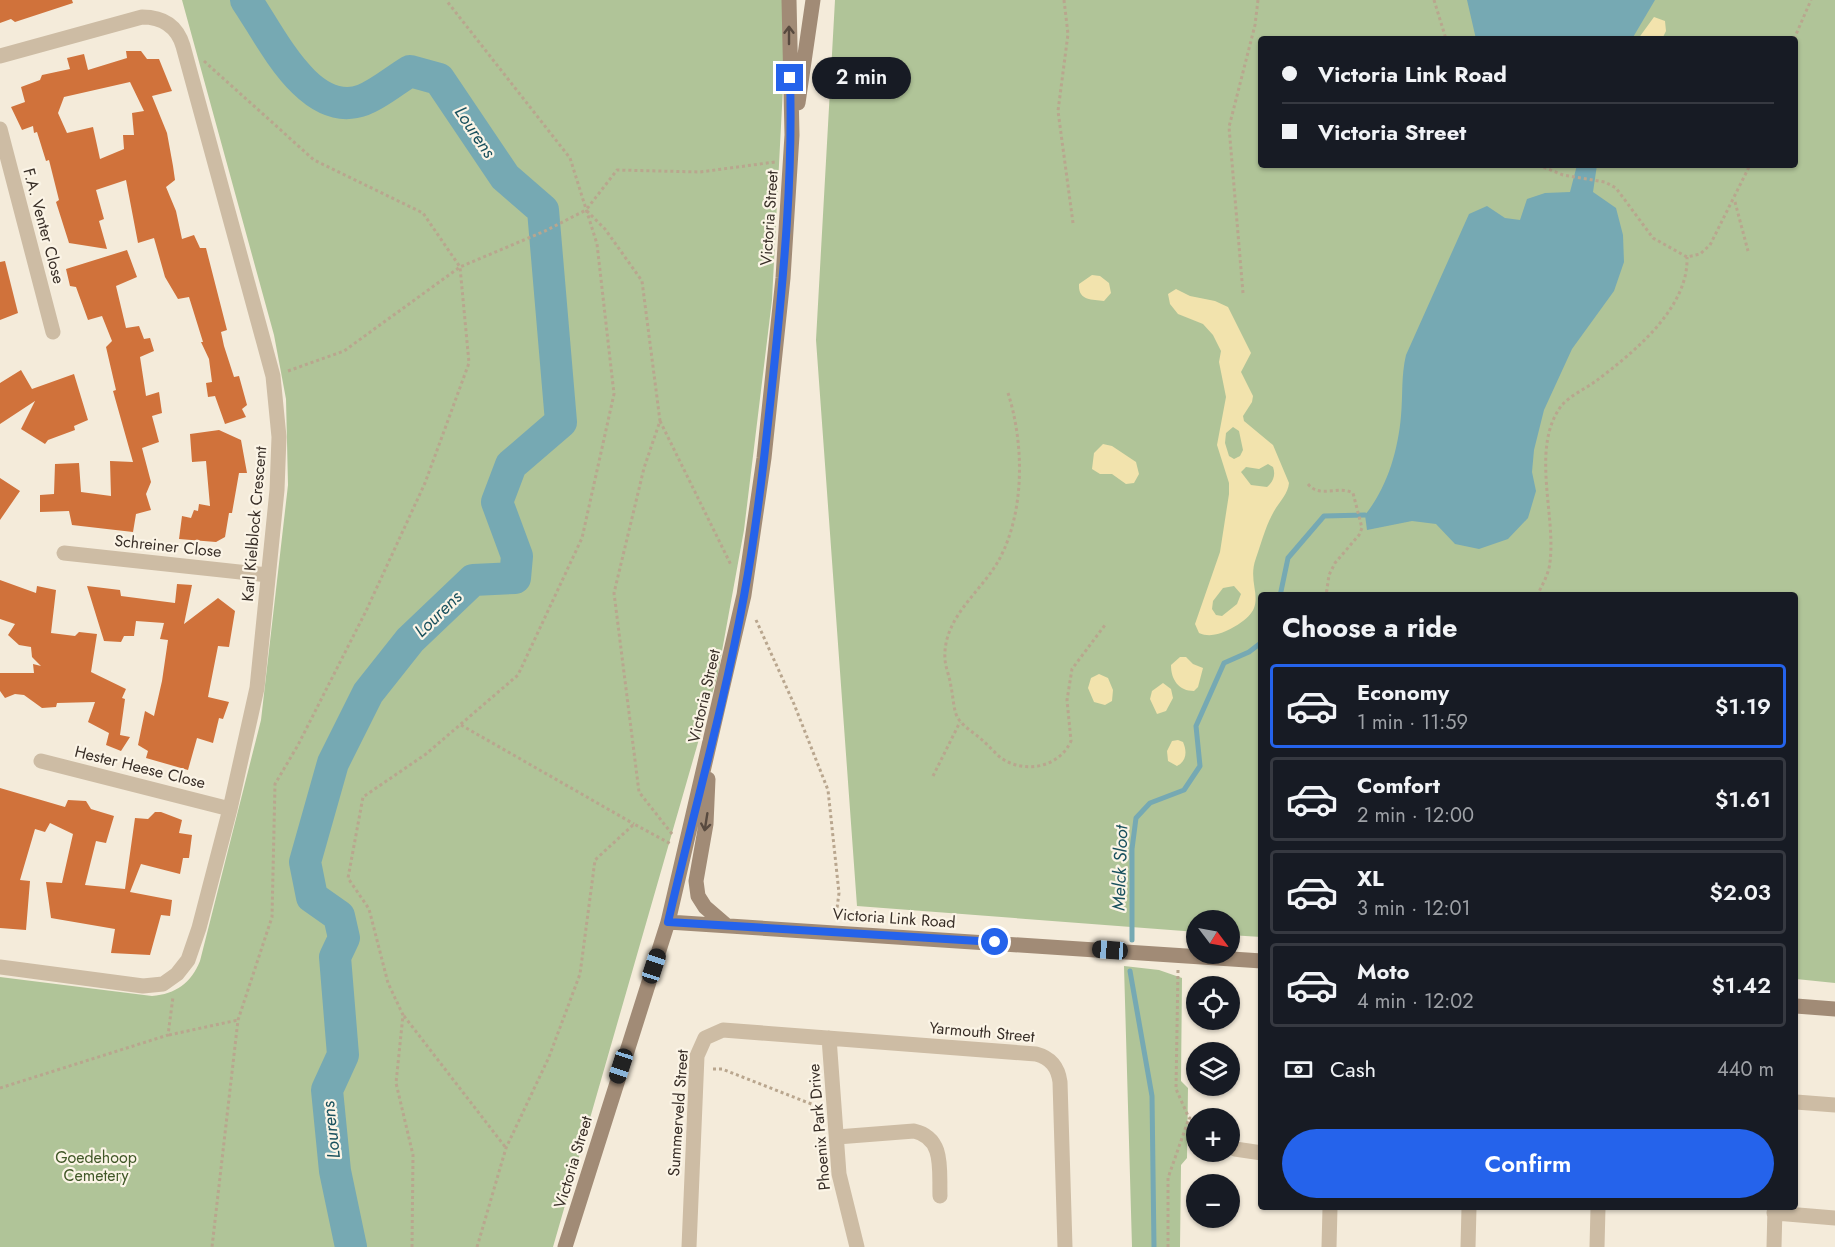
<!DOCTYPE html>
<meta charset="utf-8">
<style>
:root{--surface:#171b24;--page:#242831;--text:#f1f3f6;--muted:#9ea1a6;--line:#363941;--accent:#2563eb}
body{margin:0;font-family:Jost,sans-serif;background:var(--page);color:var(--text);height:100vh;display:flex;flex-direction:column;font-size:22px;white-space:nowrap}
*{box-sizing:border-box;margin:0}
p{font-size:20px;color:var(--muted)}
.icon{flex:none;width:33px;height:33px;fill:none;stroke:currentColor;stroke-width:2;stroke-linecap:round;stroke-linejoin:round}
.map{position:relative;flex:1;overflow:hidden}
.details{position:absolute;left:1258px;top:592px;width:540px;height:618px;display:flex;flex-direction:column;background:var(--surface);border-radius:6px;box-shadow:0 2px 4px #0004}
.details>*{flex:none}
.top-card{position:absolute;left:1258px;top:36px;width:540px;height:132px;border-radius:6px;box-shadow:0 2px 4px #0004;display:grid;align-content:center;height:132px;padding:0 24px;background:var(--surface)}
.needle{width:39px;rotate:122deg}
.buttons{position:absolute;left:1186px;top:910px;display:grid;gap:12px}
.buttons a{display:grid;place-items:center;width:54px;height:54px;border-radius:50%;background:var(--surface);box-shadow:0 2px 4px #0004;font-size:30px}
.end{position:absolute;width:27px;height:27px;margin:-14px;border:8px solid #2563eb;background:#fff;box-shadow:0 0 0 3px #fff}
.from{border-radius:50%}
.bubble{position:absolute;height:42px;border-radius:21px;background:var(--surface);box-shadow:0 2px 4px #0004;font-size:20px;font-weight:600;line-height:42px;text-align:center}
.car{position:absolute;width:18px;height:36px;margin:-18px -9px;border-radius:8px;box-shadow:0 0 4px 2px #0007;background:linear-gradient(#222 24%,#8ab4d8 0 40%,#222 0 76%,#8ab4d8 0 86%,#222 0)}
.top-card b{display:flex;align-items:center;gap:21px;height:57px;font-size:22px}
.top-card b+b{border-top:2px solid var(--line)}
.top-card i{width:15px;height:15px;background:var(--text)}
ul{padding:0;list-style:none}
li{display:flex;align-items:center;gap:18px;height:84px;margin:0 12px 9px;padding:0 12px;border:3px solid var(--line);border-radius:6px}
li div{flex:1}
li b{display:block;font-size:22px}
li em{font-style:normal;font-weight:600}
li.current{border-color:var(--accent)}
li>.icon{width:54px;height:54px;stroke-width:1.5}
h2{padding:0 24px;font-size:27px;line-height:72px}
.pay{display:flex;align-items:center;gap:15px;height:66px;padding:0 24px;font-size:22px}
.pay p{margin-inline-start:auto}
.cta{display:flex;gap:12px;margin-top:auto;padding:12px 24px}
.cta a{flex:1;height:69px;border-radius:36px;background:var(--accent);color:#fff;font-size:24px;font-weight:600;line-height:69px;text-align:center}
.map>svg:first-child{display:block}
</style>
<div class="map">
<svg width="1835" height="1247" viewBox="0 0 1835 1247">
<rect width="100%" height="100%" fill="#f4ebda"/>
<path fill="#b0c498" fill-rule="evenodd" d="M 182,0 L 783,0 L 784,68 L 772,300 L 744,530 L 718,673 L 553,1247 L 0,1247 L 0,977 L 152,996 C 176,994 191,983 200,961 L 261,720 L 288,485 L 286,399 L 274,335 Z
M 835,0 L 1835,0 L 1835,983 L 1796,979 L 1796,596 L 1262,596 L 1261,937 L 1230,935 L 1230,921 L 1197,921 L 1197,932 L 857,906 L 816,340 ZM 1262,39 L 1796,39 L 1796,165 L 1262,165 Z
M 1124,966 L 1159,970 L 1182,978 L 1181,1081 L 1188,1088 L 1187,1158 L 1181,1165 L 1180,1247 L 1132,1247 Z"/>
<path fill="#f2e3ad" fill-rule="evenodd" d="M 1654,17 L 1665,21 L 1666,31 L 1662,39 L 1638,39 Z
M 1092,275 L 1100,276 L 1109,283 L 1111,293 L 1104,301 C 1092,299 1078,301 1079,284 Z
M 1176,289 L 1190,296 L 1215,301 L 1228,307 L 1251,353 L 1241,372 L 1253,396 L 1252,402 L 1243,416 L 1244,421 L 1273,445 L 1289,483 C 1288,495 1277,504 1272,515 C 1265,528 1261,544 1256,558 C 1244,590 1277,607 1226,631 C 1217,635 1208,637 1199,633 L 1195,624 L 1220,552 L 1229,494 L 1229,483 L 1217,445 L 1226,397 L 1219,362 L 1221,351 L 1213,335 L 1203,324 L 1178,314 L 1170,304 L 1168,294 ZM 1233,427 L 1239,431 L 1243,450 L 1240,456 L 1234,459 L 1229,456 L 1225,443 L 1226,433 ZM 1268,464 L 1273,467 C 1276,475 1273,482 1267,487 L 1251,485 L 1241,472 L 1246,467 L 1259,469 ZM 1234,586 L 1241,594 L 1237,604 L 1222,616 L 1216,615 L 1212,609 L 1213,601 L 1223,588 Z
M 1103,444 L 1112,446 L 1136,462 L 1139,474 L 1134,483 L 1126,484 L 1112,474 L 1100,474 L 1092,469 L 1094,453 Z
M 1180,657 L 1186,657 L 1193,664 L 1203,668 L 1198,687 L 1194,691 C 1179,691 1171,680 1171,665 Z
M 1099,674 L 1108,678 L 1113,690 L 1112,701 L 1105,705 L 1094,702 L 1088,688 L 1091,678 Z
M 1163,683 L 1171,689 L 1173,698 L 1166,711 L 1157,714 L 1150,699 L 1152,691 Z
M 1178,740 L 1183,742 C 1187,751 1187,761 1177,766 L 1168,761 L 1167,751 L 1172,741 Z"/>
<path fill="#76a9b3" d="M 1467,0 L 1655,0 L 1632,39 L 1476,39 Z
M 1577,165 L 1597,165 L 1593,192 L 1616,208 L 1623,235 L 1624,262 L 1614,291 L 1572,349 L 1544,410 L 1534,450 L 1532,472 L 1536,491 L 1528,518 L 1508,539 L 1479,549 L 1455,544 L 1436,524 L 1412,521 L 1367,530 L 1365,515 C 1387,488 1398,451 1401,416 C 1403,395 1401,376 1406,355 L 1469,214 L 1487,206 L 1505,218 L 1520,220 L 1527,199 L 1545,193 L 1570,192 Z"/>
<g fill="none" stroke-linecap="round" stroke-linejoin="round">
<path stroke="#76a9b3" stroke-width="5" d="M 1280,596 L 1288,558 L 1324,516 L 1365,515
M 1132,940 L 1132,849 L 1136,818 L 1150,803 L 1184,790 L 1200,766 L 1196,726 L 1224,663 L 1249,652 L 1262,642
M 1130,971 L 1152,1096 L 1154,1247"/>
<path stroke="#76a9b3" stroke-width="32" d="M 246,0 C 271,36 309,120 363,100 C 379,94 395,80 410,71 L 439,79 L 505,177 L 543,210 L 561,422 L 511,465 L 497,502 L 517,556 L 515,578 L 473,580 L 410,640 L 368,693 L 333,763 L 305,862 L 312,897 L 339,916 L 344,938 L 335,957 L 343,1055 L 327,1090 L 335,1171 L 351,1247"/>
</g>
<path fill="#d0723b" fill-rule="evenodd" d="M 0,0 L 72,0 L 73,3 L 15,22 L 11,19 L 0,23 Z
M 126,51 L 141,51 L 147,59 L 159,59 L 172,91 L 152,96 L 167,133 L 173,166 L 175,180 L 166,187 L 176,211 L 182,239 L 194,235 L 200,248 L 206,248 L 227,330 L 221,332 L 224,346 L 234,377 L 239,376 L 247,405 L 242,409 L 246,417 L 225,424 L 215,396 L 208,397 L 206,383 L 212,382 L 209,359 L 201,342 L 203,342 L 189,297 L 178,299 L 165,277 L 154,238 L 138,243 L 126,180 L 96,190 L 104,219 L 99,221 L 107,249 L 69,243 L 56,202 L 59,200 L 49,160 L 46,161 L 37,132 L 34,133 L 33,126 L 22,130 L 11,107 L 25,102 L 21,87 L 40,80 L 42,75 L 70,69 L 67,58 L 84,54 L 88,70 L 127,58 ZM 130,82 L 144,111 L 132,113 L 134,135 L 123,135 L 124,149 L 100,159 L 93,127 L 67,133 L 58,113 L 64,97 Z
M 127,250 L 137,277 L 116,286 L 126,328 L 139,326 L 144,339 L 150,338 L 154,351 L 140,357 L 146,396 L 159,392 L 162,413 L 152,416 L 159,442 L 142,448 L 151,482 L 146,494 L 151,510 L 136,514 L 133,532 L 72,525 L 69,511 L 40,512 L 40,495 L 54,494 L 55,464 L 79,463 L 81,492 L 111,496 L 110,461 L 133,462 L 113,391 L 116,390 L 106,347 L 112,341 L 102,316 L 88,320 L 76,287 L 70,286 L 66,269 Z
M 5,261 L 18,313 L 0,320 L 0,262 Z
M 21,370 L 32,389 L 74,374 L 88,420 L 74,426 L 75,430 L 48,440 L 45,444 L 21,429 L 35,401 L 0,424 L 0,383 Z
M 219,430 L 241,440 L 247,473 L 239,473 L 232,513 L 229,513 L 225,537 L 216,542 L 179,539 L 182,516 L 191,518 L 194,510 L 198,511 L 199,504 L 210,506 L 206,461 L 192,462 L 190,434 Z
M 0,478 L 20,491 L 0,520 Z
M 0,580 L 36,593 L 37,586 L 56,590 L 51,633 L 75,636 L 79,632 L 97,634 L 91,672 L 126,689 L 122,698 L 125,699 L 120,735 L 130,737 L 121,751 L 106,745 L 109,733 L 88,722 L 95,702 L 57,703 L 56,707 L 42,708 L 24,695 L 15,694 L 5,698 L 0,691 L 0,673 L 34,673 L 33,664 L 41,666 L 32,657 L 31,647 L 19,645 L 8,635 L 15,624 L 0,619 Z
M 177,584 L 192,585 L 184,624 L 218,598 L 235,611 L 229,647 L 218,646 L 208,697 L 229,702 L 223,719 L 219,718 L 213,743 L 197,738 L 188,770 L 146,758 L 148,751 L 138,745 L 145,711 L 154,716 L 162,681 L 168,640 L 160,639 L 164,623 L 136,621 L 134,636 L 124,636 L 121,642 L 104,641 L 87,586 L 120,590 L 121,596 L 175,603 Z
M 0,788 L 65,807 L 68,800 L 86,801 L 91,809 L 114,816 L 106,843 L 96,841 L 85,885 L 125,889 L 135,818 L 148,819 L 155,812 L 161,812 L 182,820 L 179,833 L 192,835 L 189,858 L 183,858 L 180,874 L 141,864 L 130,892 L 172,900 L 170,916 L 161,915 L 150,955 L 111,953 L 115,929 L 51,918 L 46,882 L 62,883 L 73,834 L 50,823 L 45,832 L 35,829 L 20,880 L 30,881 L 26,930 L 0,928 Z"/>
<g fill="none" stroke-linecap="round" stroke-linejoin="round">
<path stroke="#b9a68e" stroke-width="3" stroke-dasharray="3 3" stroke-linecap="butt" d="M 1064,0 L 1068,34 L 1058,111 L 1073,223
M 1434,0 L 1446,39
M 1794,39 L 1811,0
M 204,61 L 314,160 L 423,213 L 460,267 L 469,363 L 425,483 L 366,611 L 298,745 L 275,784 L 272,917 L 238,1020 L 212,1247
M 1538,165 L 1563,175 L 1605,182 L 1616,188 L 1653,238 L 1687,257 L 1700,254 L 1710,245 L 1750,165
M 1735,202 L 1748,251
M 1243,293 L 1229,127 L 1255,25 L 1258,0
M 288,371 L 344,351 L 460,267 L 545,231 L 586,210
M 1008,393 C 1024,443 1025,510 1000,558 C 982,592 942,617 945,660 C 946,669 950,678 951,687 C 953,695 953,705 956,714 C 960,725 972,731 981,739 C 988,745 994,752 1001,758 C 1024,774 1059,768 1071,741 L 1067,700 L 1072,669 L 1105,625
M 660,421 L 731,565
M 1308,484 C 1320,499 1338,485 1353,493 L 1362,528 L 1359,535 L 1335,563 L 1329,575 L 1326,596
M 1537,596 C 1542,585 1549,574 1550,562 C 1556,514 1530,446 1562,405 C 1571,395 1585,389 1596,381 C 1633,353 1689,308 1687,257
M 756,620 L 794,704 L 828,790 L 839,893 L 836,916
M 461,725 L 634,824
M 933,776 L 960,722
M 672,834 L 639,792 L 614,593 L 644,468 L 660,421 L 642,281 L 605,229 L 586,210 L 617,170 L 700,172 L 775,162
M 1178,970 L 1176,1089 L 1189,1118 L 1204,1119
M 404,1016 L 506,1148
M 169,1035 L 238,1020
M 713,1069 L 722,1069 L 819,1107
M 0,1088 L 168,1035 L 173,997
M 412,1247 L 413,1155 L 396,1083 L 403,1015 L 388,983 L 369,909 L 348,878 L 363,797 L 426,754 L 518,675 L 582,538 L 614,394 L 597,244 L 570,158 L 446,0
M 477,1247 L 506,1148 L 549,1057 L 580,974 L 595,860 L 634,824 L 671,844
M 1168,1247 L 1168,1178 L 1189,1118"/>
<path stroke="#cdbca4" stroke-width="15" d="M 0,56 L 142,17 C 163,17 177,26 183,46 L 273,376 L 279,437 L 277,490 L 257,688 L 230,809 L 199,928 L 188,960 L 177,974 L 163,984 L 143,986 L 0,967
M 0,129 L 53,332
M 64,553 L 268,575
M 41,761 L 230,809
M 829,1038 L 839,1174 L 857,1247
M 1796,1102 L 1835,1105
M 837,1137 L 914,1131 C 945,1138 939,1170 940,1196
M 1230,1144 L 1235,1149 L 1262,1153
M 1774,1213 L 1835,1218
M 689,1247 L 697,1056 L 705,1038 L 723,1030 L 1036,1054 C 1051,1058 1058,1067 1060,1082 L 1065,1247
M 1329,1247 L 1330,1208
M 1468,1247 L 1469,1208
M 1597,1247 L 1598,1208
M 1774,1247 L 1775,1208"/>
<path stroke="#a18b76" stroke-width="15" d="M 798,103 L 813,0
M 708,779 L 706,824 L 696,881 L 698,896 L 705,907 L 727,926
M 668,922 L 1262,961
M 1796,1006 L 1835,1009
M 565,1247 L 668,922 L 744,595 L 764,458 L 783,278 L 792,135 L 789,0"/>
</g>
<defs><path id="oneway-shaft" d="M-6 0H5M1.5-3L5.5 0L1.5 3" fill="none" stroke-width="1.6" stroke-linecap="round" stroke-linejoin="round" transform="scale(1.5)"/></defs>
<g stroke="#584a3f">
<use href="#oneway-shaft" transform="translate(789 35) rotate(-90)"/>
<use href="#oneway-shaft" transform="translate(706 822) rotate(99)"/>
</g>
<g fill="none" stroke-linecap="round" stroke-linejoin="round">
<path stroke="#2563eb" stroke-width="8" d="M 790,78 C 793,175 784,271 774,367 C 766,443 758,520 744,596 C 724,706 693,814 668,922 L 995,942"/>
</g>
<g text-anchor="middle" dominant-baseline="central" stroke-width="4.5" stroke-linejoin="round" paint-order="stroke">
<g font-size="16" fill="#382e27" stroke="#fbf4e6">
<text transform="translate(769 218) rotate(-86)">Victoria Street</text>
<text transform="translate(44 226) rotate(75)">F.A. Venter Close</text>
<text transform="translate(254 524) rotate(-85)">Karl Kielblock Crescent</text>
<text transform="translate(168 546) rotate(6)">Schreiner Close</text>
<text transform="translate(704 696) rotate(-77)">Victoria Street</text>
<text transform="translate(140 767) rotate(14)">Hester Heese Close</text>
<text transform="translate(894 918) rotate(4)">Victoria Link Road</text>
<text transform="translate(982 1032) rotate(5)">Yarmouth Street</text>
<text transform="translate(678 1113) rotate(-86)">Summerveld Street</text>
<text transform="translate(819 1127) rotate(-95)">Phoenix Park Drive</text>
<text transform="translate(573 1162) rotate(-73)">Victoria Street</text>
</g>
<g font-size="16" fill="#415828" stroke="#fbf4e6">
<text x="96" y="1157">Goedehoop<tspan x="96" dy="18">Cemetery</tspan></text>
</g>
<g font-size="18" font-style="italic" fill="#18505d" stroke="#fbf4e6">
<text transform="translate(475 132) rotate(56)">Lourens</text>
<text transform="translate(438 614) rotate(-44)">Lourens</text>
<text transform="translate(1120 868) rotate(-88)">Melck Sloot</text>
<text transform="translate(331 1130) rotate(-96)">Lourens</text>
</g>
</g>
</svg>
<div class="buttons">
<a><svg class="needle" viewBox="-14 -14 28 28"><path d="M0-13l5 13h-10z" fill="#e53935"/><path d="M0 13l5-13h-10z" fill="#9ea1a6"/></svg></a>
<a><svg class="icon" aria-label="locate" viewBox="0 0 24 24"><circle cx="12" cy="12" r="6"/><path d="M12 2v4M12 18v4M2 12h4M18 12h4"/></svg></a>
<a><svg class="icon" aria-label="layers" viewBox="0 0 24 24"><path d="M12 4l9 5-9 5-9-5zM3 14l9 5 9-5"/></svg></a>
<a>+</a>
<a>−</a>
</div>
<i class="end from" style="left:995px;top:942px"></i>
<i class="end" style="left:790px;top:78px"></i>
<div class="bubble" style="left:812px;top:57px;width:99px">2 min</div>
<i class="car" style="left:1110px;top:950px;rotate:274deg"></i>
<i class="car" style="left:654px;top:966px;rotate:18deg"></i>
<i class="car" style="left:621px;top:1066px;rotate:198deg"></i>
<div class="top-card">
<b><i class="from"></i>Victoria Link Road</b>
<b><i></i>Victoria Street</b>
</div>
<section class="details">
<h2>Choose a ride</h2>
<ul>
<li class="current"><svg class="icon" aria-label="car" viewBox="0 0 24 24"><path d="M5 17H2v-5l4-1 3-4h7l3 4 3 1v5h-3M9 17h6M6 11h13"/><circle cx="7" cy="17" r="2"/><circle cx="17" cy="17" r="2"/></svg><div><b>Economy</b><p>1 min · 11:59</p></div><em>$1.19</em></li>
<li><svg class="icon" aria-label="car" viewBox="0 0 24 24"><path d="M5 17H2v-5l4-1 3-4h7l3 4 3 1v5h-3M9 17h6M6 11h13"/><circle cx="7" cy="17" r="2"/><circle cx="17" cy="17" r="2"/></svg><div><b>Comfort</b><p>2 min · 12:00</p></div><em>$1.61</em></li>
<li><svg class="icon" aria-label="car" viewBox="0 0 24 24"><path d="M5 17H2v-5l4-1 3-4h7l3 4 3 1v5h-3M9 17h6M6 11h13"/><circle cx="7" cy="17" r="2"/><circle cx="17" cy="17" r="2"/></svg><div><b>XL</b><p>3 min · 12:01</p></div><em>$2.03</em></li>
<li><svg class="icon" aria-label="car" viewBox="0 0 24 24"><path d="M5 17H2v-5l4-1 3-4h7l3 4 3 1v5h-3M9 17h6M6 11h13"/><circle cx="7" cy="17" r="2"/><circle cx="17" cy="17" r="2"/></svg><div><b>Moto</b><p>4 min · 12:02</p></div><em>$1.42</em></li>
</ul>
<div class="pay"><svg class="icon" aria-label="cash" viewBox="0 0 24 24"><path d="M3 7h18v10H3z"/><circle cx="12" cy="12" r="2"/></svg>Cash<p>440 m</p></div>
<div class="cta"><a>Confirm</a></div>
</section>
</div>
